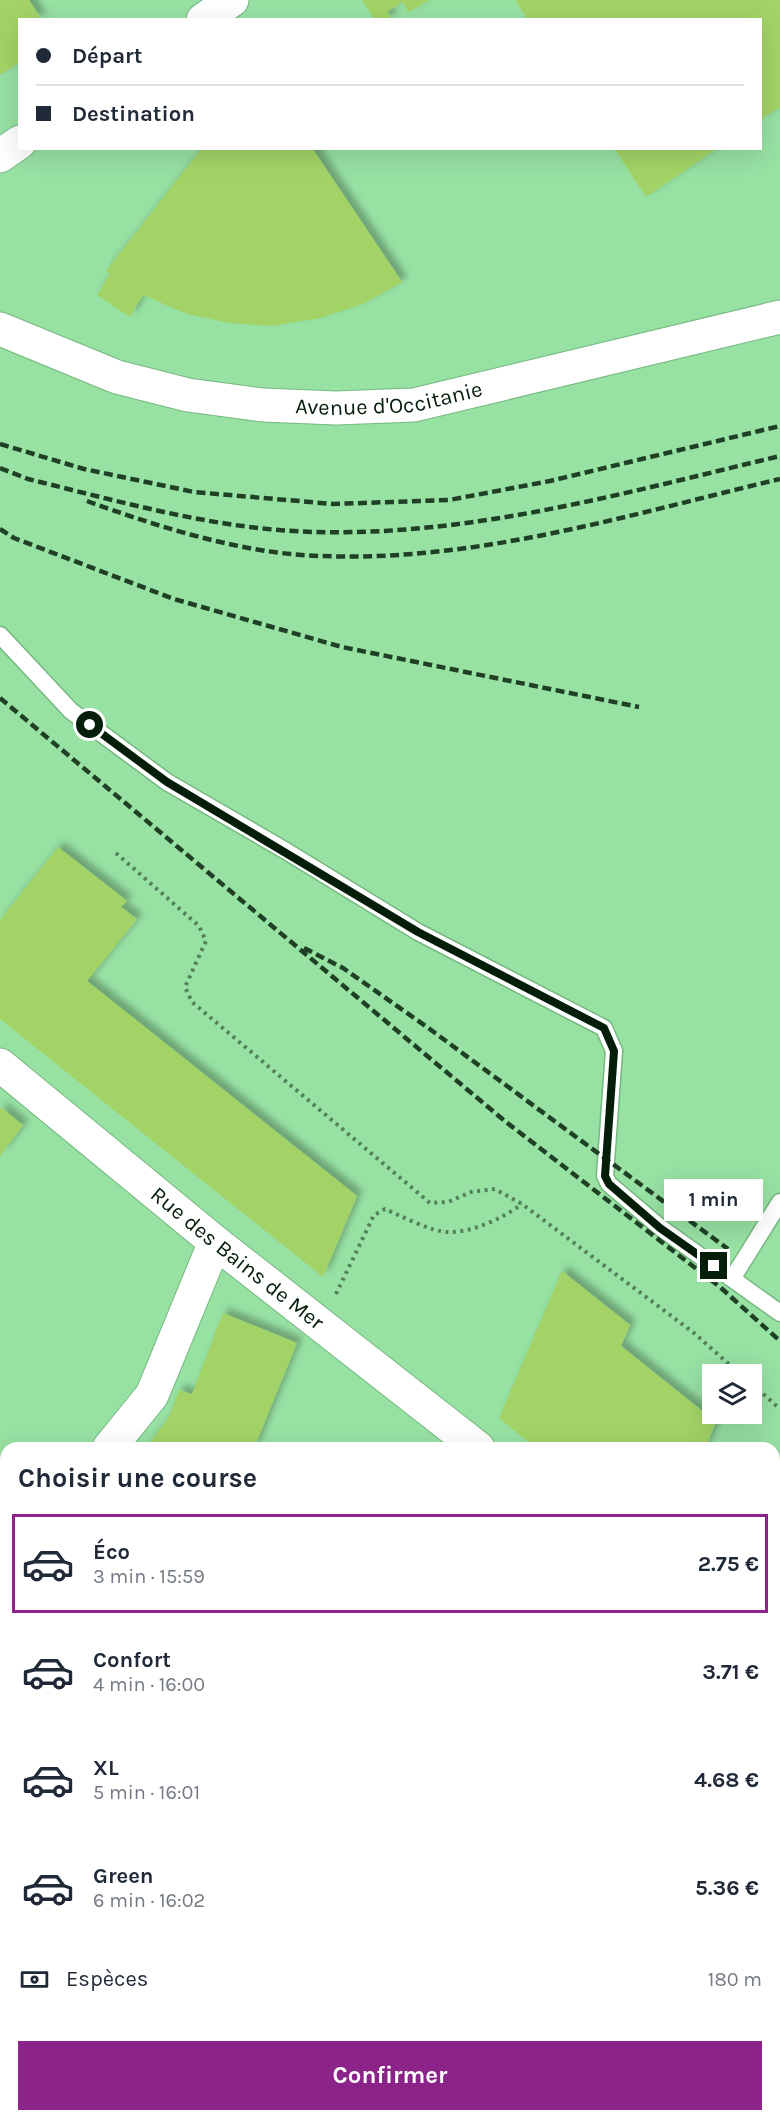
<!DOCTYPE html>
<html lang="fr">
<meta charset="utf-8">
<style>
:root{--surface:#fff;--page:#f2f2f3;--text:#1f2937;--muted:#747a83;--line:#e0e1e3;--accent:#8b2389}
body{margin:0;font-family:Karla,sans-serif;background:var(--page);color:var(--text);height:100vh;display:flex;flex-direction:column;font-size:22px;white-space:nowrap}
*{box-sizing:border-box;margin:0}
p{font-size:20px;color:var(--muted)}
.icon{flex:none;width:33px;height:33px;fill:none;stroke:currentColor;stroke-width:2;stroke-linecap:round;stroke-linejoin:round}
.map{position:relative;flex:1;overflow:hidden}
.sheet{position:absolute;left:0px;top:1442px;width:780px;height:680px;display:flex;flex-direction:column;background:var(--surface);border-radius:18px 18px 0 0;box-shadow:0 6px 24px #0002}
.sheet>*{flex:none}
.hud{position:absolute;left:18px;top:18px;width:744px;height:132px;border-radius:0px;box-shadow:0 6px 24px #0002;display:grid;align-content:center;height:132px;padding:0 18px;background:var(--surface)}
.fabs{position:absolute;left:702px;top:1364px;display:grid;gap:12px}
.fabs a{display:grid;place-items:center;width:60px;height:60px;border-radius:0px;background:var(--surface);box-shadow:0 6px 24px #0002;font-size:30px}
.end{position:absolute;width:27px;height:27px;margin:-14px;border:8px solid #041e0a;background:#fff;box-shadow:0 0 0 3px #fff}
.from{border-radius:50%}
.bubble{position:absolute;height:42px;border-radius:0px;background:var(--surface);box-shadow:0 6px 24px #0002;font-size:20px;font-weight:700;line-height:42px;text-align:center}
.hud b{display:flex;align-items:center;gap:21px;height:57px;font-size:22px}
.hud b+b{border-top:2px solid var(--line)}
.hud i{width:15px;height:15px;background:var(--text)}
ul{padding:0;list-style:none}
li{display:flex;align-items:center;gap:18px;height:99px;margin:0 12px 9px;padding:0 6px;border:3px solid transparent;border-radius:0px}
li div{flex:1}
li b{display:block;font-size:22px}
li em{font-style:normal;font-weight:700}
li.selected{border-color:var(--accent)}
li>.icon{width:54px;height:54px;stroke-width:1.5}
h2{padding:0 18px;font-size:27px;line-height:72px}
.pay{display:flex;align-items:center;gap:15px;height:66px;padding:0 18px;font-size:22px}
.pay p{margin-inline-start:auto}
.action{display:flex;gap:12px;margin-top:auto;padding:12px 18px}
.action a{flex:1;height:69px;border-radius:0px;background:var(--accent);color:#fff;font-size:24px;font-weight:700;line-height:69px;text-align:center}
.map>svg:first-child{display:block}
</style>
<div class="map">
<svg width="780" height="2120" viewBox="0 0 780 2120">
<defs>
<filter id="shadow"><feDropShadow dx="5.5" dy="-5.5" stdDeviation="3" flood-color="#0004"/></filter>
</defs>
<rect width="100%" height="100%" fill="#a7ebb2"/>
<path fill="#97e1a3" fill-rule="evenodd" d="M 0,0 L 780,0 L 780,2062 L 774,2061 L 774,1448 L 6,1448 L 6,1882 L 0,1876 ZM 20,20 L 760,20 L 760,148 L 20,148 ZM 712,1374 L 752,1374 L 752,1413 L 712,1413 Z
M 250,2115 L 571,2115 L 570,2120 L 256,2120 Z"/>
<path fill="#ad5baa" d="M 0,2053 L 6,2059 L 6,2115 L 61,2115 L 66,2120 L 0,2120 Z"/>
<path fill="#a3d366" filter="url(#shadow)" d="M 0,0 L 29,0 L 42,20 L 20,20 L 20,62 L 0,75 Z
M 362,0 L 429,0 L 409,12 L 402,2 L 387,12 L 392,20 L 375,20 Z
M 515,0 L 780,0 L 780,107 L 760,120 L 760,20 L 528,20 Z
M 202,148 L 312,148 L 402,282 L 363,304 L 320,318 L 272,326 L 230,323 L 187,314 L 143,295 L 130,317 L 97,295 L 110,274 L 106,271 Z
M 614,148 L 718,148 L 646,197 Z
M 58,847 L 127,901 L 121,907 L 137,919 L 87,981 L 357,1196 L 323,1277 L 0,1019 L 0,920 Z
M 0,1107 L 23,1125 L 0,1156 Z
M 562,1271 L 630,1325 L 621,1346 L 716,1422 L 705,1448 L 536,1448 L 499,1418 Z
M 223,1313 L 297,1343 L 254,1448 L 146,1448 L 169,1417 L 179,1390 L 192,1394 Z
M 774,1527 L 780,1532 L 780,1644 L 774,1639 Z
M 780,1754 L 780,2040 L 774,2038 L 774,1766 Z
M 301,2115 L 475,2115 L 474,2120 L 306,2120 Z"/>
<g fill="none" stroke-linecap="round" stroke-linejoin="round">
<defs>
<path id="lane" d="M 0,635 L 71,711 L 167,782 L 286,851 L 418,932 L 604,1028 L 614,1051 L 605,1176 L 609,1184 L 661,1228 L 780,1313
M 732,1279 L 780,1202"/>
<g id="street">
<path d="M 203,20 L 232,0"/>
<path d="M 0,156 L 20,142"/>
<path id="s1" d="M 0,329 L 117,377 L 188,395 L 263,405 L 336,408 L 414,405 L 780,317"/>
<path id="s2" d="M 0,1065 L 215,1242 L 478,1448"/>
<path d="M 109,1448 L 152,1395 L 215,1242"/>
<path d="M 0,1582 L 6,1575"/>
<path d="M 599,2120 L 600,2115"/>
</g>
<path id="secondary" d="M 0,1958 L 6,1964
M 0,1998 L 6,2004
M 122,2115 L 127,2120
M 162,2115 L 167,2120"/>
</defs>
<use href="#lane" stroke="#76b881" stroke-width="19"/>
<use href="#street" stroke="#76b881" stroke-width="35"/>
<use href="#secondary" stroke="#76b881" stroke-width="35"/>
<path stroke="#52805b" stroke-width="4" stroke-dasharray="3 4.5" stroke-linecap="butt" d="M 116,853 L 199,926 L 206,941 L 185,987 L 192,1002 L 430,1203 L 448,1202 L 471,1192 L 495,1189 L 522,1204 L 694,1333 L 740,1374
M 336,1294 L 374,1215 L 385,1209 C 401,1216 432,1232 448,1232 C 472,1233 503,1218 522,1204
M 752,1384 L 780,1409
M 274,2115 L 279,2120"/>
<use href="#lane" stroke="#fff" stroke-width="16"/>
<use href="#street" stroke="#fff" stroke-width="33"/>
<use href="#secondary" stroke="#fff" stroke-width="33"/>
<path stroke="#1f4025" stroke-width="4.5" stroke-dasharray="9 4.5" stroke-linecap="butt" d="M 0,444 L 84,469 L 194,492 L 333,504 L 449,500 L 550,481 L 780,426
M 0,468 L 28,479 C 122,502 218,530 316,532 C 474,536 628,492 780,456
M 87,501 C 153,525 231,550 302,555 C 465,566 623,516 780,479
M 0,529 L 14,538 L 174,599 L 342,647 L 639,707
M 0,698 L 506,1122 L 720,1287 L 780,1341
M 304,948 L 343,968 L 427,1027 L 728,1249"/>
</g>
<g fill="none" stroke-linecap="round" stroke-linejoin="round">
<path stroke="#041e0a" stroke-width="8" d="M 90,725 L 167,782 L 418,932 L 604,1028 L 614,1051 L 605,1176 L 609,1184 L 660,1228 L 714,1266"/>
</g>
<g text-anchor="middle" dominant-baseline="central" stroke-width="6" stroke-linejoin="round" paint-order="stroke">
<g font-size="22" fill="#041e0a" stroke="#ebffed">
<text stroke="none"><textPath href="#s1" startOffset="402">Avenue d'Occitanie</textPath></text>
<text stroke="none"><textPath href="#s2" startOffset="306">Rue des Bains de Mer</textPath></text>
</g>
</g>
</svg>
<div class="fabs">
<a><svg class="icon" aria-label="layers" viewBox="0 0 24 24"><path d="M12 4l9 5-9 5-9-5zM3 14l9 5 9-5"/></svg></a>
</div>
<i class="end from" style="left:90px;top:725px"></i>
<i class="end" style="left:714px;top:1266px"></i>
<div class="bubble" style="left:664px;top:1179px;width:99px">1 min</div>
<div class="hud">
<b><i class="from"></i>Départ</b>
<b><i></i>Destination</b>
</div>
<section class="sheet">
<h2>Choisir une course</h2>
<ul>
<li class="selected"><svg class="icon" aria-label="car" viewBox="0 0 24 24"><path d="M5 17H2v-5l4-1 3-4h7l3 4 3 1v5h-3M9 17h6M6 11h13"/><circle cx="7" cy="17" r="2"/><circle cx="17" cy="17" r="2"/></svg><div><b>Éco</b><p>3 min · 15:59</p></div><em>2.75 €</em></li>
<li><svg class="icon" aria-label="car" viewBox="0 0 24 24"><path d="M5 17H2v-5l4-1 3-4h7l3 4 3 1v5h-3M9 17h6M6 11h13"/><circle cx="7" cy="17" r="2"/><circle cx="17" cy="17" r="2"/></svg><div><b>Confort</b><p>4 min · 16:00</p></div><em>3.71 €</em></li>
<li><svg class="icon" aria-label="car" viewBox="0 0 24 24"><path d="M5 17H2v-5l4-1 3-4h7l3 4 3 1v5h-3M9 17h6M6 11h13"/><circle cx="7" cy="17" r="2"/><circle cx="17" cy="17" r="2"/></svg><div><b>XL</b><p>5 min · 16:01</p></div><em>4.68 €</em></li>
<li><svg class="icon" aria-label="car" viewBox="0 0 24 24"><path d="M5 17H2v-5l4-1 3-4h7l3 4 3 1v5h-3M9 17h6M6 11h13"/><circle cx="7" cy="17" r="2"/><circle cx="17" cy="17" r="2"/></svg><div><b>Green</b><p>6 min · 16:02</p></div><em>5.36 €</em></li>
</ul>
<div class="pay"><svg class="icon" aria-label="cash" viewBox="0 0 24 24"><path d="M3 7h18v10H3z"/><circle cx="12" cy="12" r="2"/></svg>Espèces<p>180 m</p></div>
<div class="action"><a>Confirmer</a></div>
</section>
</div>
